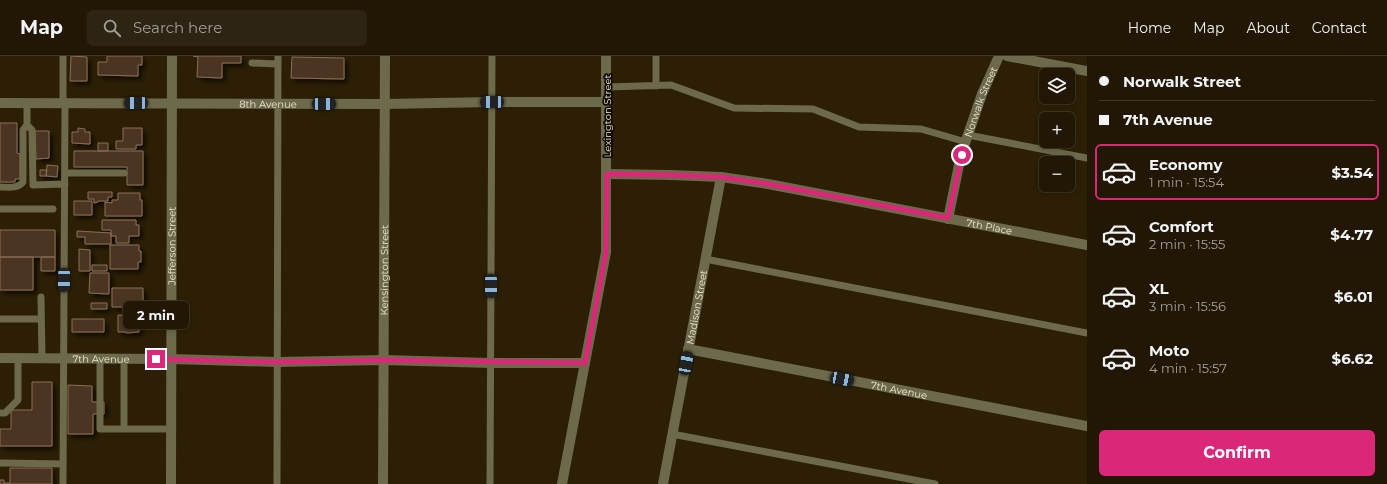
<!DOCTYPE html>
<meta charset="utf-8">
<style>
:root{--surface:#211704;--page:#2d2413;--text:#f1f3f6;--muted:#a29f9a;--line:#3e3626;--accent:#db2777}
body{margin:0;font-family:Montserrat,sans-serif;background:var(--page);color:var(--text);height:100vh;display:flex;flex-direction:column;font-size:15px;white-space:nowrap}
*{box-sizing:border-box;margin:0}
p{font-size:13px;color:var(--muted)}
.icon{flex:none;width:22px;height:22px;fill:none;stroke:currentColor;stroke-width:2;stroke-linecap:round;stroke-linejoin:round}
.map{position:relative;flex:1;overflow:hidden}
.panel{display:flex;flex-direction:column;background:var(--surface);width:300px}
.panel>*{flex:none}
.top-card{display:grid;align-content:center;height:88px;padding:0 12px;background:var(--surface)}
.controls{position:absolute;left:1039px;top:12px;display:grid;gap:8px}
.controls a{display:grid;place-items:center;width:36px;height:36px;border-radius:6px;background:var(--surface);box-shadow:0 2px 6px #0003,0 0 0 1px var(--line);font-size:20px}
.end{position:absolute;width:18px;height:18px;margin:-9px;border:5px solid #db2777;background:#fff;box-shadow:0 0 0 2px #fff}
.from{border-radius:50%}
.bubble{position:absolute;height:28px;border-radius:6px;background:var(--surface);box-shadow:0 2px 6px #0003,0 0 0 1px var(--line);font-size:13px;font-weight:700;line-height:28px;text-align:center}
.car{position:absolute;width:12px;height:24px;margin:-12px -6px;border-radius:5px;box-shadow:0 0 3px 1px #0007;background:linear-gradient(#222 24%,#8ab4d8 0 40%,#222 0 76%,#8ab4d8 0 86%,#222 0)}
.top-card b{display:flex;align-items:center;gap:14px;height:38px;font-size:15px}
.top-card b+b{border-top:1px solid var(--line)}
.top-card i{width:10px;height:10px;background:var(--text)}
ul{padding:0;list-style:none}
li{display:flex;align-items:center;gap:12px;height:56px;margin:0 8px 6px;padding:0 4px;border:2px solid transparent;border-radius:6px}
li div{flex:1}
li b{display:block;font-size:15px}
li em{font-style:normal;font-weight:700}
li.on{border-color:var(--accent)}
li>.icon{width:36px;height:36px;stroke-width:1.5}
.button{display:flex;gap:8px;margin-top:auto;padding:8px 12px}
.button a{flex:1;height:46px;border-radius:6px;background:var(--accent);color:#fff;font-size:16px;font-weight:700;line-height:46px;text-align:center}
header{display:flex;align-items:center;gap:24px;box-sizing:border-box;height:56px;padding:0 20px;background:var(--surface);border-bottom:1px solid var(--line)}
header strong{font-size:19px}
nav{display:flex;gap:22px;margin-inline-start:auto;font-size:14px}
.search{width:280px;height:36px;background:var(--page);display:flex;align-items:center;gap:10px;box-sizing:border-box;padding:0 14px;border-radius:6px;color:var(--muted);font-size:15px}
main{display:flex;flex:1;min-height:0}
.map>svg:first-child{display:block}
</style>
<header>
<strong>Map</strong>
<div class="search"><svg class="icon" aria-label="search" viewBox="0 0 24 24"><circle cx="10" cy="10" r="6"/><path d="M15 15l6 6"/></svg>Search here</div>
<nav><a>Home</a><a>Map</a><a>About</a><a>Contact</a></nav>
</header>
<main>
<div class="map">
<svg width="1087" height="428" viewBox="0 0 1087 428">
<defs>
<filter id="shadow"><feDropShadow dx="3.5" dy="3.5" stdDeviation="2" flood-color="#0009"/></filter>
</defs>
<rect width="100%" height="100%" fill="#2c1f05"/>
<path fill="#4b3520" stroke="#886f59" filter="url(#shadow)" d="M 71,0 L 87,1 L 87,25 L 70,25 Z
M 107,0 L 142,0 L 142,9 L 138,9 L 138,20 L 98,19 L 98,6 L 107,6 Z
M 193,0 L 241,0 L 241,7 L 222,7 L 222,22 L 197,21 L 198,1 Z
M 292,1 L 344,2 L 344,23 L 291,22 Z
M 0,67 L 17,67 L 17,97 L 20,98 L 20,123 L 15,123 L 15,126 L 0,126 Z
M 78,72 L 85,73 L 85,76 L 90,76 L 90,88 L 72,87 L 72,76 L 78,76 Z
M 123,72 L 142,72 L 142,89 L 136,89 L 136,93 L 116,93 L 116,85 L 123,85 Z
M 35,75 L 49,75 L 49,102 L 36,103 Z
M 98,87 L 108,87 L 108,95 L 98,95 Z
M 74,95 L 143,95 L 143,129 L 127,129 L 127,111 L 74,111 Z
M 47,109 L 58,110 L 57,121 L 46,120 Z
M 40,114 L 47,114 L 46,120 L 40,120 Z
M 88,136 L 112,136 L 112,141 L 108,141 L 108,145 L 98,145 L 98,146 L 94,147 L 94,143 L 88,143 Z
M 118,137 L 140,137 L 140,144 L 142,144 L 142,160 L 105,160 L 105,146 L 112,147 L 112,144 L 118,144 Z
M 74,145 L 92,145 L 92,159 L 74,159 Z
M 102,164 L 136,164 L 136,169 L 139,169 L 139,180 L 129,180 L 129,187 L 116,187 L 116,180 L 111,180 L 111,174 L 102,174 Z
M 0,174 L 55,174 L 55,201 L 0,201 Z
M 77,175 L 111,177 L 111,188 L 85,188 L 85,181 L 77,181 Z
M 110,189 L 139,189 L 139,195 L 141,195 L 141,206 L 138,206 L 138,213 L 110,213 Z
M 79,193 L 90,194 L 90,215 L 79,215 Z
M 0,201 L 33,201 L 33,234 L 0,234 Z
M 41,201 L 55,201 L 55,215 L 41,215 Z
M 92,209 L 107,209 L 107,215 L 92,215 Z
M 90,217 L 109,217 L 109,238 L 89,237 Z
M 112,232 L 143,232 L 143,251 L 112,251 Z
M 91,247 L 107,247 L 107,253 L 91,253 Z
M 118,259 L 139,260 L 139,276 L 126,277 L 126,276 L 118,276 Z
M 72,263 L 104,263 L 104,276 L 72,276 Z
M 32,326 L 52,326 L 52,390 L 0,390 L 0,373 L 11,373 L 11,354 L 32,354 Z
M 68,329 L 92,330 L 92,346 L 104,346 L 104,358 L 93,358 L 93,378 L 68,378 Z
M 10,412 L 52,412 L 52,428 L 0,428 L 0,424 L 4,424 L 4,427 L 10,427 Z"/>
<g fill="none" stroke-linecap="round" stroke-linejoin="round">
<path stroke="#6d694b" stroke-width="7" d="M 252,7 L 278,8
M 656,30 L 656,0
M 607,31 L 671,29 L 734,52 L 813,53 L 859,71 L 921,73 L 966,86
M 63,48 L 63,0
M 27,69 L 32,74 L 33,129 L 65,128
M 968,79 L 1087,102
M 65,117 L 124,117
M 0,131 C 7,131 18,133 23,126 L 23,74 L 27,69 L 27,47
M 0,153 L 53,153
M 705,203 L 1087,277
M 41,241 L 42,302
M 0,263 L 41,263
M 100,302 L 100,373 L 124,373
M 124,303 L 124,373 L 171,373
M 0,357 L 5,357 L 18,344 L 18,302
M 672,378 L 935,428
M 0,407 L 63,408
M 63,428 L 65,48
M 277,428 L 278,0
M 490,428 L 492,0"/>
<g stroke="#6d694b" stroke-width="10">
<path d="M 1007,0 L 1087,15"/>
<path id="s1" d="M 0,47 L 385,48 L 492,46 L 607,46"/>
<path id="s2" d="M 607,118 L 670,119 L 721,121 L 768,128 L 1087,189"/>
<path id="s3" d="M 948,163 L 961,99 L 982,38 L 999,0"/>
<path id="s4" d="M 688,293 L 1087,370"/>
<path id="s5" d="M 0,302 L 171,303 L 277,306 L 384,304 L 491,307 L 585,307"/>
<path id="s6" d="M 171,428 L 172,0"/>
<path id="s7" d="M 383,428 L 385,0"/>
<path d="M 562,428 L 606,196 L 606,0"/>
<path id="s8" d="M 663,428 L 721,121"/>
</g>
</g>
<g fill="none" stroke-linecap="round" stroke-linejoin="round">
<path stroke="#db2777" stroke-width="5" d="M 156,303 L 277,306 L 384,304 L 585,307 L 606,196 L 607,118 L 670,119 L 721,121 L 768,128 L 948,162 L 962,99"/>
</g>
<g text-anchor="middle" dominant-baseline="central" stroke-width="3.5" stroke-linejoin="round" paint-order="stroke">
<g font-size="10" fill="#efe7d7" stroke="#100a02">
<text stroke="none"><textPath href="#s3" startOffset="122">Norwalk Street</textPath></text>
<text stroke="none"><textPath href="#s1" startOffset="268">8th Avenue</textPath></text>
<text transform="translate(607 60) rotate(-90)">Lexington Street</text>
<text stroke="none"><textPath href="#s2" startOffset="387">7th Place</textPath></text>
<text stroke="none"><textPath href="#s6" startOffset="238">Jefferson Street</textPath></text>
<text stroke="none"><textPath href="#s7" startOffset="214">Kensington Street</textPath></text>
<text stroke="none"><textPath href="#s8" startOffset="180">Madison Street</textPath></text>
<text stroke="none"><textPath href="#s5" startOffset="101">7th Avenue</textPath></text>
<text stroke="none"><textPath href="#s4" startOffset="215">7th Avenue</textPath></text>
</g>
</g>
</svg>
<div class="controls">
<a><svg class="icon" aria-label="layers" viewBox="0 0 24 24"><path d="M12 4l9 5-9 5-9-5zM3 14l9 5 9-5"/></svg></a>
<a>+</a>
<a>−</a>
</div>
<i class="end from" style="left:962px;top:99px"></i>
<i class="end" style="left:156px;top:303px"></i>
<div class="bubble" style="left:123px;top:245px;width:66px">2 min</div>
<i class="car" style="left:492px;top:46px;rotate:269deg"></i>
<i class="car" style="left:136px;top:47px;rotate:270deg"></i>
<i class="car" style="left:324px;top:48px;rotate:90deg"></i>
<i class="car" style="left:64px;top:224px;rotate:181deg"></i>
<i class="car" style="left:491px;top:230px;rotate:180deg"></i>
<i class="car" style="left:686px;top:307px;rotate:11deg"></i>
<i class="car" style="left:842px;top:323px;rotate:101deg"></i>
</div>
<section class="panel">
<div class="top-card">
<b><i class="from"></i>Norwalk Street</b>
<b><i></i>7th Avenue</b>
</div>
<ul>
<li class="on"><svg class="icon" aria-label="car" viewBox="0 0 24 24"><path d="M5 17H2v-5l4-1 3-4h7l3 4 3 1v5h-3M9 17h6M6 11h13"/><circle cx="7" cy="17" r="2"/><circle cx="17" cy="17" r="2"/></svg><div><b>Economy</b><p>1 min · 15:54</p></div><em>$3.54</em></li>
<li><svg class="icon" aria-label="car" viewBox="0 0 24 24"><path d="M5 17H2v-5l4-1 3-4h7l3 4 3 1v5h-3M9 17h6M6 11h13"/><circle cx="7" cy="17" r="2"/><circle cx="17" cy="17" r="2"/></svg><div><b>Comfort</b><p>2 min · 15:55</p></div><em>$4.77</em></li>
<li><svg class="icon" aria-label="car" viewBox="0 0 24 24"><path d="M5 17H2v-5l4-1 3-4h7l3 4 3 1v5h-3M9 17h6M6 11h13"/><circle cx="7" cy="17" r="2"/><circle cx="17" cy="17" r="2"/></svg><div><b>XL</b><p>3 min · 15:56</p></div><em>$6.01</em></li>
<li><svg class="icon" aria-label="car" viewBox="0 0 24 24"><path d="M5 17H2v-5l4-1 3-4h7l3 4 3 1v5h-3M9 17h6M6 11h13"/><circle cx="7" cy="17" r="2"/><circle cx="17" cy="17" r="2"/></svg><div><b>Moto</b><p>4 min · 15:57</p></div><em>$6.62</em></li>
</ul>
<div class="button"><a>Confirm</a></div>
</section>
</main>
